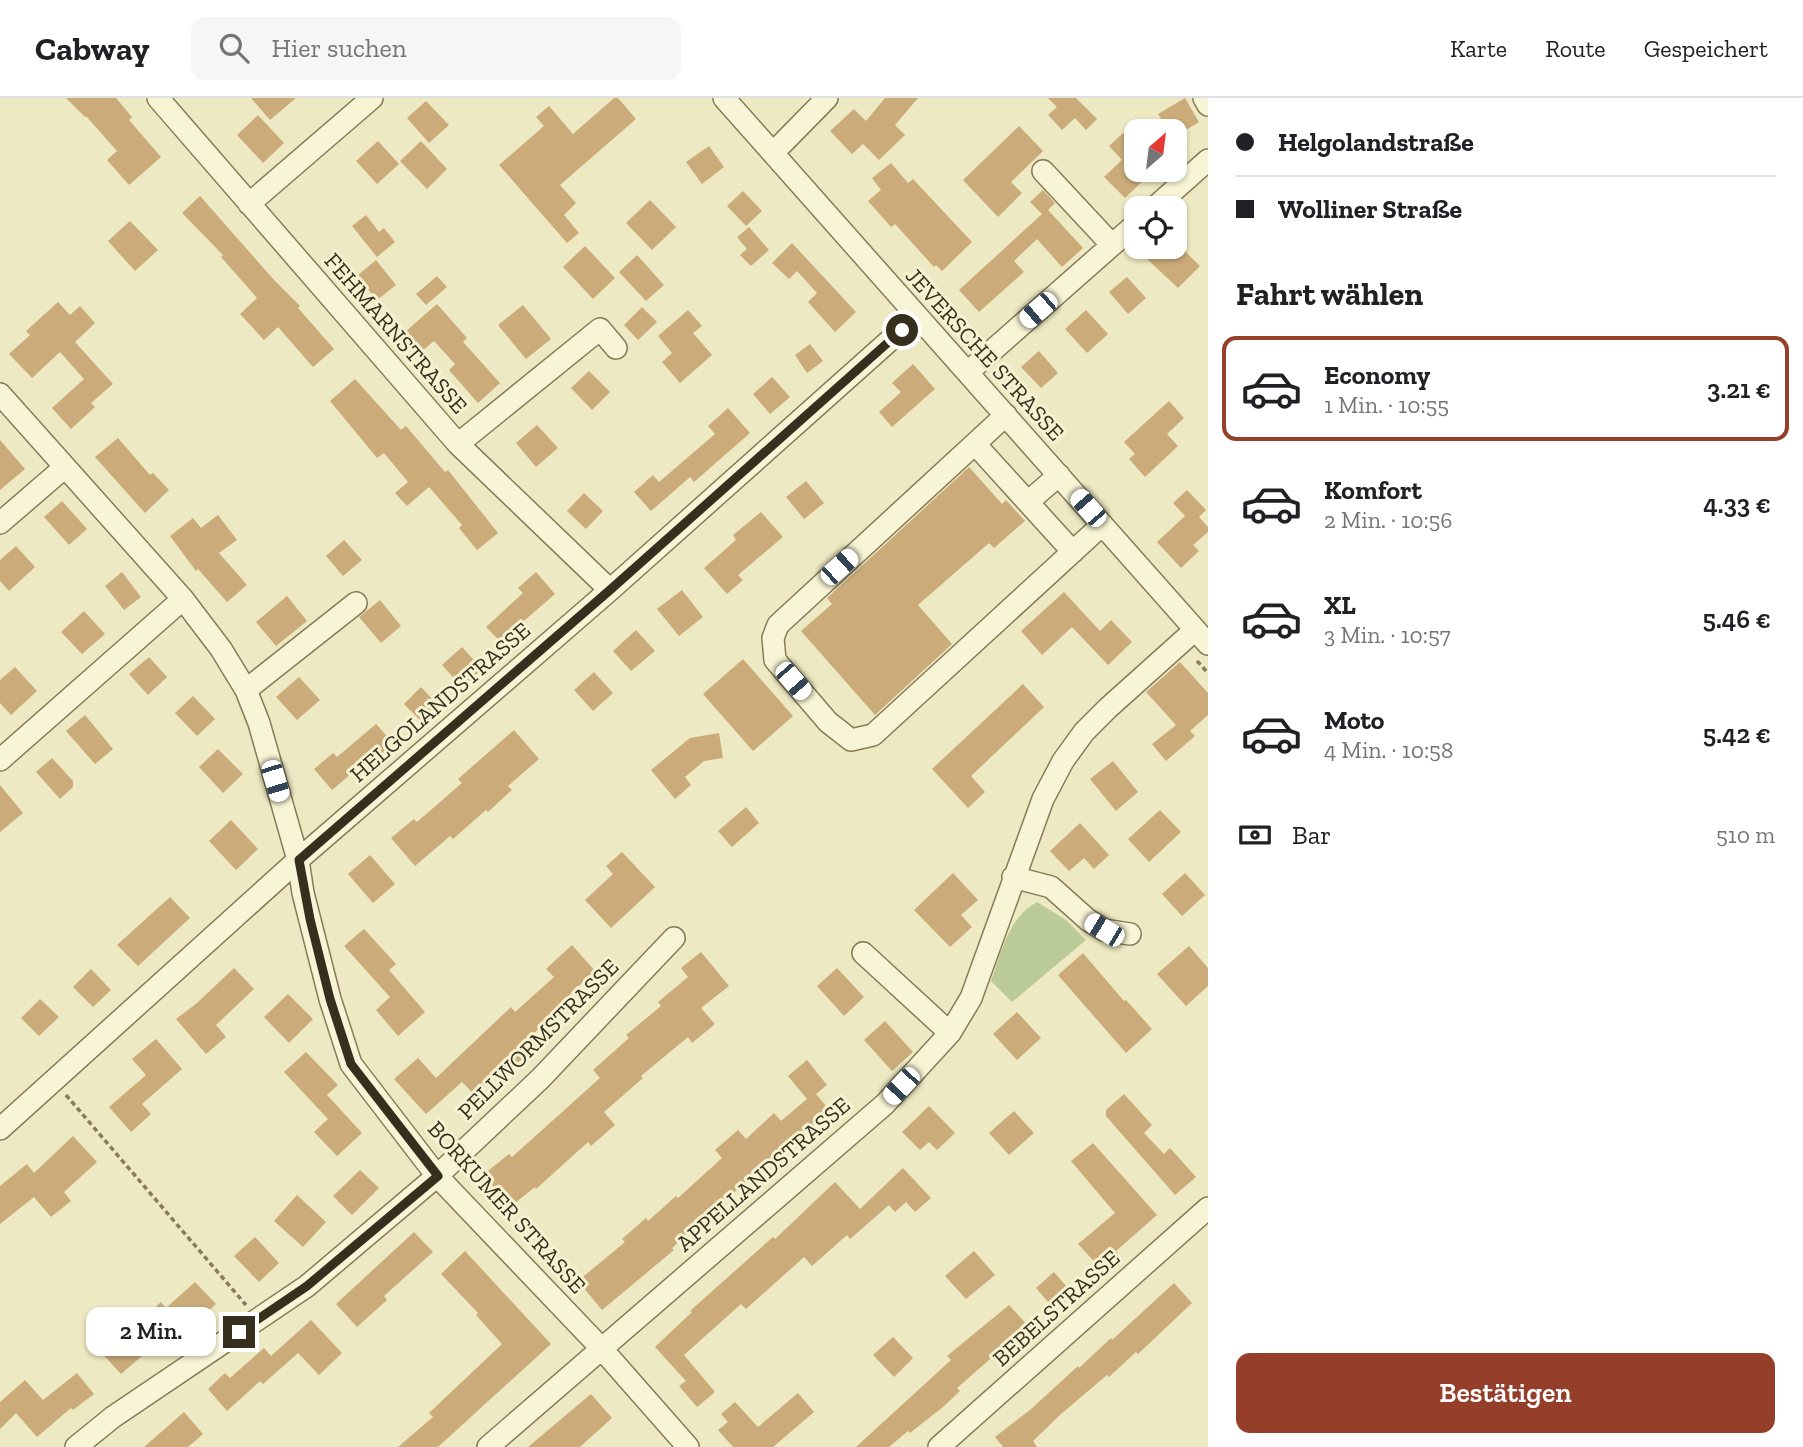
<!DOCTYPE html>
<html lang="de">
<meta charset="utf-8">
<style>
:root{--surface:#fff;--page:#f6f6f6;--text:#202124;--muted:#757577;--line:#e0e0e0;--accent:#953f2b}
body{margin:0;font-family:"Zilla Slab",serif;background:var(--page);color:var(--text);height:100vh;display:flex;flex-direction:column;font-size:26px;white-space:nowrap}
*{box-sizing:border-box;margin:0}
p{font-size:23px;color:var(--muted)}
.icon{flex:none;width:38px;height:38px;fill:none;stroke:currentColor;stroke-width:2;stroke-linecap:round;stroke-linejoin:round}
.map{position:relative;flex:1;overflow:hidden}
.details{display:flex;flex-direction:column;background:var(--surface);width:595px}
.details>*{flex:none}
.top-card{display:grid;align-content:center;height:154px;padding:0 28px;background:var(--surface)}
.needle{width:46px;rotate:28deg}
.fabs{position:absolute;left:1124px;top:21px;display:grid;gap:14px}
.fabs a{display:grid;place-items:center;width:63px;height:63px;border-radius:14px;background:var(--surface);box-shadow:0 2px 5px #0004;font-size:35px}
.end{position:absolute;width:32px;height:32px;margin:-16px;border:9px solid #372f1e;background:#fff;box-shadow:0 0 0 4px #fff}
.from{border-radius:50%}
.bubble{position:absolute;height:49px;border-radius:14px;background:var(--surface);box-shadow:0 2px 5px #0004;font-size:23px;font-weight:600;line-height:49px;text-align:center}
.car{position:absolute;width:21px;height:42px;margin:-21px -10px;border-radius:9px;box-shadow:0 0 5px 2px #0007;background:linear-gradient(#fff 24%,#345 0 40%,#fff 0 76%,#345 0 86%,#fff 0)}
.top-card b{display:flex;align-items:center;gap:24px;height:66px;font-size:26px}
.top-card b+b{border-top:2px solid var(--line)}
.top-card i{width:18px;height:18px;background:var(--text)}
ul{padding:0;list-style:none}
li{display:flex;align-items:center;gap:21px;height:105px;margin:0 14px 10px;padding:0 14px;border:4px solid transparent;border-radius:14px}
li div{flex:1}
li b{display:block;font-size:26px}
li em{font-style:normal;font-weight:600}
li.current{border-color:var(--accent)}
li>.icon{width:63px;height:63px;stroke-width:1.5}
h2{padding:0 28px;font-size:32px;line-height:84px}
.pay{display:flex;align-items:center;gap:18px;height:77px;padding:0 28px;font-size:26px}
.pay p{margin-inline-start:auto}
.button{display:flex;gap:14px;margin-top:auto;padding:14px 28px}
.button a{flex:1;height:80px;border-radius:14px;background:var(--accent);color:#fff;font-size:28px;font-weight:600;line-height:80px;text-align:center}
header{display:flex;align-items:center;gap:42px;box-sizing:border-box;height:98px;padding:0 35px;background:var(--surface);border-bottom:2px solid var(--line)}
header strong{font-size:33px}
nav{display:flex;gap:38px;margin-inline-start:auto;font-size:24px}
.search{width:490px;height:63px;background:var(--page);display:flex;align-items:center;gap:18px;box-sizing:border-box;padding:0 24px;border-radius:14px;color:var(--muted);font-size:26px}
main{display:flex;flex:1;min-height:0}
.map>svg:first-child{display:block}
</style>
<header>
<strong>Cabway</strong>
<div class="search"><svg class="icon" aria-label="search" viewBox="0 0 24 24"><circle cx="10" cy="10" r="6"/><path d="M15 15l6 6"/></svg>Hier suchen</div>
<nav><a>Karte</a><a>Route</a><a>Gespeichert</a></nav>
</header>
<main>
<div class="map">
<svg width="1208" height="1349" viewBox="0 0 1208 1349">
<rect width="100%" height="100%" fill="#ede9c2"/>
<path fill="#bbcb97" d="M 1037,804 L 1066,822 L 1086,842 L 1012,904 L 991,883 C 1002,853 1008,820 1037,804 Z"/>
<path fill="#cbab79" d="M 66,0 L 116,0 L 132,19 L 129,22 L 161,59 L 129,87 L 107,62 L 117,53 L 86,18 L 85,19 Z
M 251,0 L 296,0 L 270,22 Z
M 614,0 L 618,0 L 636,21 L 560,87 L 576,105 L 564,117 L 579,135 L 567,145 L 499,67 L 544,28 L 536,19 L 549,8 L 573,36 Z
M 885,0 L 918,0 L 895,27 L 905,37 L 879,62 L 863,46 L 852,56 L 830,33 L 854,11 L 866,23 Z
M 1048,0 L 1076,0 L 1097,21 L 1086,32 L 1075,20 L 1062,32 L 1048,17 L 1057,9 Z
M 1185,0 L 1199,24 L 1174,39 L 1174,33 L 1169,33 L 1158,16 Z
M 426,3 L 449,27 L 429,45 L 407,20 Z
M 258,17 L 284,45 L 263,65 L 237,37 Z
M 1019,28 L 1043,53 L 1011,84 L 1022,95 L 998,119 L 963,82 Z
M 1123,35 L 1136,48 L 1122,62 L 1109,48 Z
M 378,43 L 399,66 L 377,86 L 356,63 Z
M 421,43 L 447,71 L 427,91 L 400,63 Z
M 709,48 L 724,69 L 702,86 L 686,64 Z
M 1129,55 L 1136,62 L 1136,72 L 1154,72 L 1125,100 L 1104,79 Z
M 891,65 L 908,85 L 913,81 L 972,144 L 942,173 L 936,167 L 934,169 L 895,126 L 891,129 L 868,103 L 881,92 L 872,80 Z
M 1043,92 L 1055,105 L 1048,112 L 1083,150 L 1062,169 L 1037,141 L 1014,163 L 1024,174 L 979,214 L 959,192 L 1042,116 L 1030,104 Z
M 743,93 L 762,113 L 746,128 L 727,108 Z
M 200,98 L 275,183 L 300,208 L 298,210 L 334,251 L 313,269 L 278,229 L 264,242 L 240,216 L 257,200 L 221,159 L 223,157 L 182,115 Z
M 650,102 L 676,129 L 652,152 L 626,125 Z
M 366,117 L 379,134 L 384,130 L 395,144 L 377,159 L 352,128 Z
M 130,123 L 158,152 L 135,173 L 108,143 Z
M 749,129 L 769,152 L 751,168 L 740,157 L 747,151 L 737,139 Z
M 792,145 L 856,214 L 835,234 L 808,204 L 817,195 L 797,173 L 789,181 L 772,165 Z
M 585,148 L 615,180 L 593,201 L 563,169 Z
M 1159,149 L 1181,149 L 1200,168 L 1178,190 L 1147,161 Z
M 637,157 L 664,187 L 646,203 L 619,174 Z
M 376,162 L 396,187 L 377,202 L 357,178 Z
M 437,178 L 447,189 L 426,207 L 416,196 Z
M 1127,179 L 1146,200 L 1128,216 L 1109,194 Z
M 58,204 L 70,217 L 80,208 L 95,225 L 75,244 L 113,286 L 91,305 L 95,309 L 71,331 L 52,310 L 84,281 L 60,254 L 32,280 L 9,256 L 30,237 L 26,233 Z
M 437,206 L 467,240 L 463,244 L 500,285 L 478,305 L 449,272 L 455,266 L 434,243 L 422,253 L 405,234 Z
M 523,207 L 551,241 L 526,261 L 498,227 Z
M 642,209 L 657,224 L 638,242 L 624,227 Z
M 688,212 L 702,228 L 693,235 L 712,257 L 680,285 L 662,264 L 672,255 L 658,238 Z
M 1086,212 L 1108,236 L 1087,255 L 1065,231 Z
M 810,246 L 823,263 L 807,275 L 795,257 Z
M 1039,253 L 1058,275 L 1041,290 L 1021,269 Z
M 913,266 L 935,291 L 892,329 L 879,314 L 901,294 L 892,285 Z
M 589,273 L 610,294 L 592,312 L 571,290 Z
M 772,279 L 790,299 L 770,316 L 753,296 Z
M 355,281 L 401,332 L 406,328 L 445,374 L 448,372 L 498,435 L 477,452 L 459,430 L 462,427 L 429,389 L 407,408 L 395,395 L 408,384 L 384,355 L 377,360 L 330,303 Z
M 1169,303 L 1184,320 L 1167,336 L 1178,348 L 1145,379 L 1129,361 L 1135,356 L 1124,344 Z
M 728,310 L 750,335 L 694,384 L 690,379 L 651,413 L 634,394 L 653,377 L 659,384 L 715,336 L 708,328 Z
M 537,327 L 558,350 L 536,369 L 516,345 Z
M 118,340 L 150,377 L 153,375 L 169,392 L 145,415 L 95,359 Z
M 0,342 L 25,371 L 0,392 Z
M 969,369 L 1002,406 L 1006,402 L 1025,423 L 994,450 L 989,445 L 918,507 L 952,546 L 875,617 L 801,533 L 832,506 L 827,500 Z
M 806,383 L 824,405 L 804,421 L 786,399 Z
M 1187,392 L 1206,412 L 1199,419 L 1208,429 L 1208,434 L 1193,447 L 1199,453 L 1181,470 L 1157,444 L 1185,418 L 1173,405 Z
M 584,395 L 603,413 L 586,431 L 567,413 Z
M 62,403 L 87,431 L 69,447 L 44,419 Z
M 761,414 L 783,439 L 738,477 L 743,482 L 727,496 L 704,470 L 736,442 L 733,437 Z
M 218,417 L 237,442 L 219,455 L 247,487 L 227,504 L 198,471 L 196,473 L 170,438 L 193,420 L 201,430 Z
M 344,442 L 362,462 L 343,478 L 326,458 Z
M 16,448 L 35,469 L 9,493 L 0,483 L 0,462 Z
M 122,474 L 141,499 L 124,512 L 105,488 Z
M 536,474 L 555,496 L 518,528 L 520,530 L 503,546 L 486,529 L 523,495 L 518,490 Z
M 682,492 L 703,519 L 679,538 L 657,511 Z
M 1064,494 L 1100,533 L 1111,522 L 1132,544 L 1108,567 L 1072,529 L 1042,557 L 1021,533 Z
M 287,498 L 307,523 L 276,548 L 256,524 Z
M 380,502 L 401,528 L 381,545 L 359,519 Z
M 84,513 L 105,536 L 82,556 L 61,534 Z
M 636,532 L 655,553 L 631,573 L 613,553 Z
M 462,549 L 482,571 L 462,589 L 442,567 Z
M 149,559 L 167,579 L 148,597 L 129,576 Z
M 743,561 L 793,618 L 753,653 L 703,596 Z
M 1180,564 L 1208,595 L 1208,617 L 1190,633 L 1195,638 L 1166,663 L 1152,646 L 1176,627 L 1146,594 Z
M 15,569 L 37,593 L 11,617 L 0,605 L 0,582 Z
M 594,574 L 613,595 L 593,613 L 574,592 Z
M 299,579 L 320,602 L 297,622 L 276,599 Z
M 1023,586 L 1044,609 L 971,678 L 985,694 L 968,710 L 932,671 Z
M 421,589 L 439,608 L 422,624 L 404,606 Z
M 193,598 L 215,621 L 197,638 L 175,615 Z
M 85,617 L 113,651 L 95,666 L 66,633 Z
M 376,626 L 394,646 L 375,662 L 372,658 L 332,692 L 314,671 L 333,655 L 337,659 Z
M 514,632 L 539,661 L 508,688 L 512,692 L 488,714 L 486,712 L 453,741 L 450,738 L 415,768 L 391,740 L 414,721 L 417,724 L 462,685 L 458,681 Z
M 719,635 L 723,660 L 704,663 L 685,679 L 691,687 L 675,701 L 651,672 L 690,640 Z
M 218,651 L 243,676 L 223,695 L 199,669 Z
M 52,660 L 73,683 L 73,689 L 60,701 L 36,674 Z
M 1113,663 L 1138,694 L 1116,713 L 1090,681 Z
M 0,687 L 23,715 L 0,734 Z
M 746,709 L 759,725 L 732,749 L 718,733 Z
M 1160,712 L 1181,734 L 1149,764 L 1128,741 Z
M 231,722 L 258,751 L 236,772 L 209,743 Z
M 1080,725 L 1109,757 L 1094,771 L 1084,760 L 1069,773 L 1050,753 Z
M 622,754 L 655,789 L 611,830 L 585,802 L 613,776 L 606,768 Z
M 370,757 L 395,786 L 373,805 L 348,776 Z
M 953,775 L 978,802 L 961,817 L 972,829 L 950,849 L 914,812 Z
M 1185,775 L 1205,797 L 1182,818 L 1162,796 Z
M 170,799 L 190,820 L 138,868 L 117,847 Z
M 364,831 L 396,866 L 389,872 L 425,914 L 398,938 L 376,912 L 390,899 L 344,848 Z
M 572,847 L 595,873 L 569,897 L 572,900 L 534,935 L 541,943 L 513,969 L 510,965 L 475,997 L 462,984 L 426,1016 L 394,981 L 418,960 L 436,980 L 511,909 L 515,914 L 554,879 L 546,871 Z
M 1189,848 L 1208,870 L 1208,888 L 1186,908 L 1157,876 Z
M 701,854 L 729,888 L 701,910 L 715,926 L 692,945 L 688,939 L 641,978 L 643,980 L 604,1014 L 615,1027 L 591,1048 L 588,1044 L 536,1091 L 535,1089 L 510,1109 L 483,1077 L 509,1056 L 512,1059 L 600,980 L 593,972 L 629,940 L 626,937 L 661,908 L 658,904 L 688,879 L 681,870 Z
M 1083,855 L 1124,903 L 1126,902 L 1152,931 L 1126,955 L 1058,877 Z
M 234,870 L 254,891 L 216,927 L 226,939 L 206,956 L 176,921 L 197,905 Z
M 837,870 L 864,899 L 844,918 L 817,888 Z
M 91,871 L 111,892 L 93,909 L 73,889 Z
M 288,896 L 313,921 L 289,945 L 264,919 Z
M 40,901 L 59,919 L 39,938 L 21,920 Z
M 1017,914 L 1041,940 L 1017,962 L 993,936 Z
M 885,923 L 913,954 L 892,973 L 864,942 Z
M 156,941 L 182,971 L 142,1006 L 151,1016 L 131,1034 L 109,1009 L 146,977 L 132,961 Z
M 306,954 L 338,987 L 327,997 L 362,1035 L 337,1058 L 314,1034 L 328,1021 L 284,974 Z
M 807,962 L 827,987 L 816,996 L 831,1014 L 808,1031 L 778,1059 L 776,1057 L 672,1150 L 674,1152 L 602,1212 L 578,1183 L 625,1144 L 622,1141 L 646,1120 L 648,1123 L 676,1098 L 678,1100 L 722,1060 L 715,1052 L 738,1032 L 746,1041 L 774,1015 L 781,1023 L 807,1001 L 788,978 Z
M 1124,996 L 1152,1027 L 1144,1035 L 1164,1056 L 1170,1050 L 1196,1079 L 1175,1097 L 1106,1018 L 1106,1012 Z
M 929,1008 L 955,1035 L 937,1052 L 929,1044 L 920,1052 L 902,1034 Z
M 1014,1013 L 1034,1035 L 1009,1057 L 989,1035 Z
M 73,1038 L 97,1064 L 64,1094 L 71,1103 L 51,1119 L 34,1099 L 0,1126 L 0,1088 L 27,1066 L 34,1075 Z
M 1093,1045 L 1157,1117 L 1116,1153 L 1118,1155 L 1101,1171 L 1078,1146 L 1115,1115 L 1071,1063 Z
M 903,1070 L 931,1100 L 915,1114 L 906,1104 L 895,1114 L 889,1107 L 850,1141 L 847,1137 L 812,1168 L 804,1159 L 746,1211 L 741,1206 L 684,1257 L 715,1294 L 697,1309 L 679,1288 L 686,1283 L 655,1249 L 692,1214 L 690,1213 L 773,1139 L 775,1141 L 835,1084 L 860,1111 Z
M 360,1072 L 379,1090 L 352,1117 L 333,1098 Z
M 297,1097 L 326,1124 L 303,1149 L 274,1123 Z
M 414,1134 L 433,1154 L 384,1198 L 387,1202 L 357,1229 L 336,1206 Z
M 255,1139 L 279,1165 L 259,1184 L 234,1158 Z
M 465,1153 L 551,1246 L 438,1349 L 398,1349 L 433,1319 L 429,1315 L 502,1246 L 476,1217 L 478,1215 L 441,1176 Z
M 974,1153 L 995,1177 L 966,1201 L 945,1178 Z
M 1054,1174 L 1073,1196 L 1055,1212 L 1036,1190 Z
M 195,1184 L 216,1206 L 199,1222 L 195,1217 L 160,1248 L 157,1245 L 121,1276 L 98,1251 L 117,1234 L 122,1239 L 161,1204 L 166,1210 Z
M 1174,1185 L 1192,1205 L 1138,1256 L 1136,1254 L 1109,1279 L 1107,1277 L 1061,1316 L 1033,1343 L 1037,1349 L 1003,1349 L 995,1339 L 1030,1312 L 1078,1268 L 1079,1270 L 1111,1240 L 1112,1242 Z
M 1009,1207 L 1030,1230 L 1007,1250 L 1005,1248 L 957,1290 L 960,1293 L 943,1309 L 910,1335 L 908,1333 L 889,1349 L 856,1349 L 951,1262 L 947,1258 Z
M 311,1222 L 342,1255 L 319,1277 L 298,1255 L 263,1286 L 260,1283 L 227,1313 L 208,1291 L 225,1275 L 230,1280 L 264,1250 L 271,1258 Z
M 893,1239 L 913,1260 L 894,1279 L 873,1257 Z
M 77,1275 L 94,1296 L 73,1312 L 71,1310 L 37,1339 L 16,1315 L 0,1331 L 0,1304 L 25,1282 L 43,1302 Z
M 798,1295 L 814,1314 L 773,1349 L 733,1349 L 718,1332 L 728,1324 L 721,1316 L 735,1304 L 758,1329 Z
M 591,1296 L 612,1320 L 580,1349 L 528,1349 Z
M 184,1314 L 203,1336 L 188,1349 L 144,1349 Z"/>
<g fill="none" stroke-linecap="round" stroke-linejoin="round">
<defs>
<path id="minor" d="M 158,0 L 458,346 L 610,492
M 724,0 L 1208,546
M 1204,0 L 1208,7
M 773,55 L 827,0
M 1043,73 L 1112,147
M 249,106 L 372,0
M 1154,110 L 1208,62
M 968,274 L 1136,126
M 0,296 L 183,501 L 221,551 L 246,592 L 259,625 L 298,762 L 303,795 L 330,901 L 351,966 L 437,1078 L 601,1250 L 688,1349
M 1006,317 L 778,527 L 773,540 L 775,562 L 828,624 L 851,642 L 873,637 L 1102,427
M 458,346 L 600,231 L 616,250
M 975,346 L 1073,454
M 1028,404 L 1059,377
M 0,425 L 65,369
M 246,592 L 356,505
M 0,662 L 183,501
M 1013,779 L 1051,789 L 1088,822 L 1104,832 L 1130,836
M 863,855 L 950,935
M 0,1031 L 298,762 L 610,492 L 916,219
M 76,1349 L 113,1319 L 307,1188 L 437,1078 L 540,981 L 674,840
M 488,1349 L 885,1006 L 950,935 L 971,900 L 1043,701 L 1063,663 L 1084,634 L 1108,610 L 1195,532
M 939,1349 L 1208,1110"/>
</defs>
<use href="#minor" stroke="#877b5a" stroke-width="24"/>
<path stroke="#877b5a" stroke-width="3.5" stroke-dasharray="5 3.5" stroke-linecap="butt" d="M 1197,563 L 1208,575
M 66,997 L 246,1207"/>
<use href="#minor" stroke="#f8f5d6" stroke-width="21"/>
</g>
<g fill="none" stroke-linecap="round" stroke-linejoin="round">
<path stroke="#372f1e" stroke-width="9" d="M 239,1234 L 307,1188 L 438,1078 L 351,966 L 330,901 L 310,821 L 299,762 L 610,492 L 902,232"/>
</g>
<g text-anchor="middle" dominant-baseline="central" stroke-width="6" stroke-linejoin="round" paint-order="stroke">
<g font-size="23" fill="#372f1e" stroke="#f5f2d2">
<text transform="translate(396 235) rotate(49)">FEHMARNSTRASSE</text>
<text transform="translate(985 256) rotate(48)">JEVERSCHE STRASSE</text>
<text transform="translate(440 604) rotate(-41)">HELGOLANDSTRASSE</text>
<text transform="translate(538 941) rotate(-45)">PELLWORMSTRASSE</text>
<text transform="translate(763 1076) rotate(-41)">APPELLANDSTRASSE</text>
<text transform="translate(507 1109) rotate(48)">BORKUMER STRASSE</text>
<text transform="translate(1056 1210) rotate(-42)">BEBELSTRASSE</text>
</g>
</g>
</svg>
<div class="fabs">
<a><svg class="needle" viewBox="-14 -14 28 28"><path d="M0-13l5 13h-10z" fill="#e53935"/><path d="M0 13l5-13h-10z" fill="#757577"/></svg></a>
<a><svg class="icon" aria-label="locate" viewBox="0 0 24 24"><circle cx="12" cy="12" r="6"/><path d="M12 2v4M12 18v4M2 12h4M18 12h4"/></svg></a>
</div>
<i class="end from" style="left:902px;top:232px"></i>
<i class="end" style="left:239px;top:1234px"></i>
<div class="bubble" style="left:86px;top:1209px;width:130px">2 Min.</div>
<i class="car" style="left:1038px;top:212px;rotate:229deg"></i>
<i class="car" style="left:1088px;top:410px;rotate:319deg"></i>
<i class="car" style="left:839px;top:469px;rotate:48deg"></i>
<i class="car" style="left:793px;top:583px;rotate:139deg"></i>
<i class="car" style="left:275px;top:683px;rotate:163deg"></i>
<i class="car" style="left:1104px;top:832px;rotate:301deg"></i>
<i class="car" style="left:901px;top:988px;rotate:223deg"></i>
</div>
<section class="details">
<div class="top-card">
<b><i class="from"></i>Helgolandstraße</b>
<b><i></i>Wolliner Straße</b>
</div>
<h2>Fahrt wählen</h2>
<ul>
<li class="current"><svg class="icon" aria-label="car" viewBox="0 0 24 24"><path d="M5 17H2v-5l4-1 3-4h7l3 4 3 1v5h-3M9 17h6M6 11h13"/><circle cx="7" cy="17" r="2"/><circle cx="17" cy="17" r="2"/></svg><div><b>Economy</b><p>1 Min. · 10:55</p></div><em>3.21 €</em></li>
<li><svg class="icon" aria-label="car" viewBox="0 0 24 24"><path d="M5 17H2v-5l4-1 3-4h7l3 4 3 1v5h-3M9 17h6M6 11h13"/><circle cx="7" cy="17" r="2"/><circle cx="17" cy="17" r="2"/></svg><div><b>Komfort</b><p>2 Min. · 10:56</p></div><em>4.33 €</em></li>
<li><svg class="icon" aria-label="car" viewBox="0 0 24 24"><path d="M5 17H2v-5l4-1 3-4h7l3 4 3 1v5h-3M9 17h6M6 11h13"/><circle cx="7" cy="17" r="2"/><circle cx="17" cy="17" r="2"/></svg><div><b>XL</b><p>3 Min. · 10:57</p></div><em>5.46 €</em></li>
<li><svg class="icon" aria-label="car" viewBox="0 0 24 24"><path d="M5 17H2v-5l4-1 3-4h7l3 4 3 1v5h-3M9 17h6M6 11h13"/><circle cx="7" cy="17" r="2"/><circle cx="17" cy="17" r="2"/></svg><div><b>Moto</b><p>4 Min. · 10:58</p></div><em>5.42 €</em></li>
</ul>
<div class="pay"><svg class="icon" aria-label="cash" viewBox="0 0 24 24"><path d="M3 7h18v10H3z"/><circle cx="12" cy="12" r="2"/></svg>Bar<p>510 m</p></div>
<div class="button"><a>Bestätigen</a></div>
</section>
</main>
